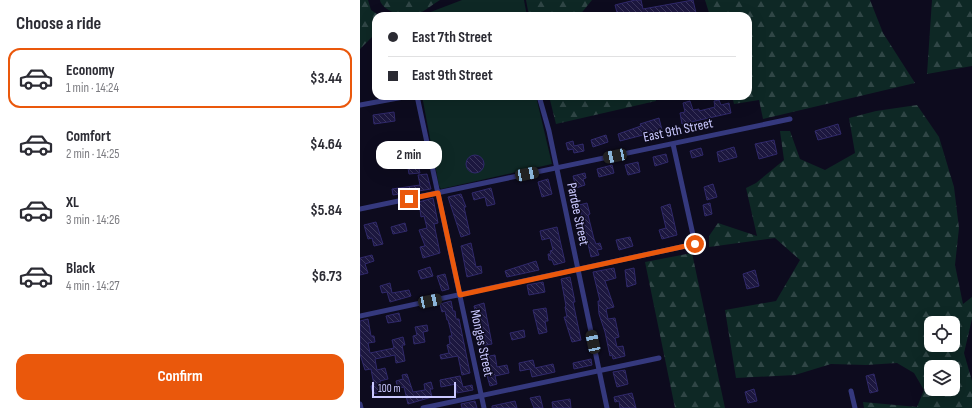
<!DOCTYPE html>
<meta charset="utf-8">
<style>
:root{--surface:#fff;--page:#f7f7f7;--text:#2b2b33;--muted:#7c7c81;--line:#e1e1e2;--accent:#ea580c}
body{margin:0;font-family:"Sofia Sans Condensed",sans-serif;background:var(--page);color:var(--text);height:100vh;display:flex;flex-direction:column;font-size:15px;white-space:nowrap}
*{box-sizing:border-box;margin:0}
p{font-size:13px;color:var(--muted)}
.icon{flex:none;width:22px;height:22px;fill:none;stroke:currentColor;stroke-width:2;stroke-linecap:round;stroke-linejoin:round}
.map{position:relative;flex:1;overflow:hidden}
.sheet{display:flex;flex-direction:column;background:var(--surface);width:360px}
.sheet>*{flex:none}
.top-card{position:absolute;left:12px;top:12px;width:380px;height:88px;border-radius:12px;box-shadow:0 4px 16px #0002;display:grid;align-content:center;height:88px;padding:0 16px;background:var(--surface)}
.buttons{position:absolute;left:564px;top:316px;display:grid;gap:8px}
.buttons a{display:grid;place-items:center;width:36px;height:36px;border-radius:8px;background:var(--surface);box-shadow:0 4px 16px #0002;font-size:20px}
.scale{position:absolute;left:12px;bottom:10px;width:84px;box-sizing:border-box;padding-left:4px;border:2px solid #cac8ff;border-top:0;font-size:11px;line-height:14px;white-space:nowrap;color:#cac8ff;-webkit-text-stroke:3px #0d0b1e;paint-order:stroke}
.end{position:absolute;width:18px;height:18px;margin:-9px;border:5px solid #ea580c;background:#fff;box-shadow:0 0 0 2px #fff}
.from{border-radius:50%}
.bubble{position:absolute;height:28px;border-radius:12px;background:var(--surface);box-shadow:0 4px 16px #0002;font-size:13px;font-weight:700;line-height:28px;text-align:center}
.car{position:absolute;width:12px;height:24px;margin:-12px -6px;border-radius:5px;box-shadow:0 0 3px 1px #0007;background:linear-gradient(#222 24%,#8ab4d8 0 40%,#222 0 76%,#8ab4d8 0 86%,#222 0)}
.top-card b{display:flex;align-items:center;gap:14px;height:38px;font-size:15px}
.top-card b+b{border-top:1px solid var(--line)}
.top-card i{width:10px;height:10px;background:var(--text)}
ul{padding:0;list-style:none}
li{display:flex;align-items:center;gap:12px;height:60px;margin:0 8px 6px;padding:0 8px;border:2px solid transparent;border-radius:12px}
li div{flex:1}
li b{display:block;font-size:15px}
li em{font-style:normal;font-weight:700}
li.current{border-color:var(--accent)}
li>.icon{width:36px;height:36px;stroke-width:1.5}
h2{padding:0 16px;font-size:18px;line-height:48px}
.action{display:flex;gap:8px;margin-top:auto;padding:8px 16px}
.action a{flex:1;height:46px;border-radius:12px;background:var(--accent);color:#fff;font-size:16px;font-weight:700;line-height:46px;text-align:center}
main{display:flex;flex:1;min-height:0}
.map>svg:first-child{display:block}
</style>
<main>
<section class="sheet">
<h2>Choose a ride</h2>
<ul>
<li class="current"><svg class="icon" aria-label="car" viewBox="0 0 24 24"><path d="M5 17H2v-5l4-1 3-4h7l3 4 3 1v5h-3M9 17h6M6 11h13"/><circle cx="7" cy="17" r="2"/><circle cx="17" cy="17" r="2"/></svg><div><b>Economy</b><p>1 min · 14:24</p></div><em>$3.44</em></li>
<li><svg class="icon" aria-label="car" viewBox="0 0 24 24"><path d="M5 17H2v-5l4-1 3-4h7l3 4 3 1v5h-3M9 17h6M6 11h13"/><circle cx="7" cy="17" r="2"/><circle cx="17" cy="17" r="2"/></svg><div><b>Comfort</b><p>2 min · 14:25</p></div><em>$4.64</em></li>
<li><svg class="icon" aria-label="car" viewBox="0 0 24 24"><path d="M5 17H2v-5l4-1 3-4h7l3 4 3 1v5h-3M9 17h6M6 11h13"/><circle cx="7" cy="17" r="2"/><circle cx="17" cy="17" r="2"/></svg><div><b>XL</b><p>3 min · 14:26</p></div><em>$5.84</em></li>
<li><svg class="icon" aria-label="car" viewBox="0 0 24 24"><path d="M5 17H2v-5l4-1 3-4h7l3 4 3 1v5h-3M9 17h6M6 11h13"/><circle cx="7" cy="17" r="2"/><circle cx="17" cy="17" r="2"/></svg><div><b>Black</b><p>4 min · 14:27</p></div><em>$6.73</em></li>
</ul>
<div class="action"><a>Confirm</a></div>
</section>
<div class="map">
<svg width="612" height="408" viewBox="0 0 612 408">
<defs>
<pattern id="forest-firs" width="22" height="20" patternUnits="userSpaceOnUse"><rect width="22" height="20" fill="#0e2825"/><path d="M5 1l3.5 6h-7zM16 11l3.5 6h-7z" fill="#304646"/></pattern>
<pattern id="building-back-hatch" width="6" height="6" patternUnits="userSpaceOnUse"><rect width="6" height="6" fill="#1c173f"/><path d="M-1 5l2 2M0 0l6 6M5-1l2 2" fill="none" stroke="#3c375c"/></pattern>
</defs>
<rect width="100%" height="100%" fill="#0d0b1e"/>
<path fill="url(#forest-firs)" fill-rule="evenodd" d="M 0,0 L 8,0 L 11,10 L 20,16 L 16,16 L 16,33 L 0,49 Z
M 20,0 L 80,0 C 72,5 61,14 52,16 C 42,18 21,9 20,0 Z
M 166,0 L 232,0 L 219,16 L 169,16 Z
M 345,0 L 510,0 L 523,33 L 555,83 L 403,119 L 399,100 L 374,104 L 372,96 L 388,96 L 388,16 L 350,16 Z
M 572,0 L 612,0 L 612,66 L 567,74 Z
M 189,96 L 295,96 L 296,101 L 196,124 Z
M 557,105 L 579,137 L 594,187 L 599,228 L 595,265 L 603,304 L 612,297 L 612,319 L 604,353 L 612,381 L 612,408 L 504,408 L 503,402 L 557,407 L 564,390 L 554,373 L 537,363 L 506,365 L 471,364 L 435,375 L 376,378 L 365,310 L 416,301 L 440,260 L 415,238 L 349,247 L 349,236 L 358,223 L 397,236 L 386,188 L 396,183 L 424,160 L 420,131 L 430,131 L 440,159 L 465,170 L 495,153 L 489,118 L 516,111 ZM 571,323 L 593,323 L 593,345 L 571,345 ZM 571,367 L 593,367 L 593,389 L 571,389 Z
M 332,253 L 365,408 L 315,408 L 285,262 Z"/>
<path fill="#0e2825" d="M 102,0 L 164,0 L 167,16 L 60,16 Z
M 62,96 L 176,96 L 192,164 L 81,189 L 79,186 Z"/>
<path fill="url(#building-back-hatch)" stroke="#30296b" d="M 275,0 L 281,0 L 283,9 L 333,0 L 336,13 L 331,14 L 332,16 L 258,16 L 255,5 Z
M 359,100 L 361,105 L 369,103 L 371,113 L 322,124 L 320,113 L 325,112 L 323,103 L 330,101 L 333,110 L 339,109 L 339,111 L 355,107 L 354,101 Z
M 34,112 L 35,121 L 14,124 L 13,115 Z
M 299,118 L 302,130 L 260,141 L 258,134 L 281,126 L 280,124 Z
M 478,124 L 481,134 L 458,140 L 455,131 Z
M 246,135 L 248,142 L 233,147 L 231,140 Z
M 414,140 L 417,154 L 399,159 L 395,144 Z
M 213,141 L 214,146 L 223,144 L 224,151 L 214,153 L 213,149 L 208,150 L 206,143 Z
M 54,147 L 60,173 L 49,174 L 48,168 L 50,167 L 46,149 Z
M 374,147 L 377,157 L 359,162 L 357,152 Z
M 341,148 L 343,155 L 332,158 L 330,151 Z
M 306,154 L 308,162 L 295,166 L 293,157 Z
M106 164a9 9 0 1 1 18 0a9 9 0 1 1-18 0Z
M 278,162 L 280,172 L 268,175 L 265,165 Z
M 252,165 L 254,173 L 239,177 L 237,169 Z
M 225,173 L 226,178 L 223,179 L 225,185 L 216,188 L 213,176 Z
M 67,174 L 71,189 L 33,195 L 32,189 L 60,185 L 58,175 Z
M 188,179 L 192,194 L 182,197 L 178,182 Z
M 353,184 L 357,197 L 347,200 L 344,187 Z
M 131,188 L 135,204 L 127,206 L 125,197 L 114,200 L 112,193 Z
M 101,194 L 106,207 L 104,207 L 110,234 L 101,237 L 88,197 Z
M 73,198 L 78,223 L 74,224 L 80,253 L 63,258 L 60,247 L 65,246 L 59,230 L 67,228 L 64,216 L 61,217 L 59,202 Z
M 227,203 L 230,214 L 228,215 L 234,239 L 236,244 L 240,243 L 242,249 L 237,250 L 239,255 L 231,257 L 219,205 Z
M 350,203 L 352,214 L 345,216 L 343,205 Z
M 310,204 L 317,235 L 302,239 L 299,230 L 306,228 L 301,207 Z
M 16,222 L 23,244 L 14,246 L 12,238 L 8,239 L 4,225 Z
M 45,223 L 47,231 L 33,234 L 31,227 Z
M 197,227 L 205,262 L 194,265 L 192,260 L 189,260 L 188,254 L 191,254 L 190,251 L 193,250 L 190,238 L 182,240 L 180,231 Z
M 270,237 L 273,246 L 259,250 L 256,240 Z
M 111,243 L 116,267 L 121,266 L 122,273 L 107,277 L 101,246 Z
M 12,255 L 14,261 L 5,264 L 8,273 L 0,275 L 0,258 Z
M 176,261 L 179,270 L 147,277 L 145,271 Z
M 70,267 L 73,276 L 61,279 L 58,271 Z
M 254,268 L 256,278 L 245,281 L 254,307 L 246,309 L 248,319 L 255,318 L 259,337 L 255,338 L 257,347 L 263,346 L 265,356 L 253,359 L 252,355 L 250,356 L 245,332 L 239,314 L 238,301 L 240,301 L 233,272 Z
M 274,268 L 276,284 L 267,287 L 265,270 Z
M 395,270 L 399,286 L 387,289 L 383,274 Z
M 85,274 L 89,289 L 82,291 L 77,276 Z
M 210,277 L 215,302 L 213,302 L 221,340 L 212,342 L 204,317 L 207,317 L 205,307 L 206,306 L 201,279 Z
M 183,282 L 185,292 L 169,295 L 167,285 Z
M 30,283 L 32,293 L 49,290 L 51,296 L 30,302 L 27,292 L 22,293 L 20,286 Z
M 91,301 L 93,311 L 95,311 L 96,319 L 99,319 L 110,373 L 102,375 L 98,356 L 81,359 L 80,355 L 89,353 L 87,345 L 90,344 L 89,336 L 92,336 L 88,320 L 87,320 L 85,311 L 82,312 L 80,304 Z
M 124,303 L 132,344 L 120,346 L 119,341 L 122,341 L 114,306 Z
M 186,308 L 188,321 L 185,321 L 187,332 L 179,334 L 173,310 Z
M 39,313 L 41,321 L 28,323 L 26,316 Z
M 8,319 L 11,336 L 14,336 L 15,342 L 8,343 L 10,353 L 34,348 L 32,340 L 43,337 L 45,345 L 42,345 L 45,361 L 36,363 L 35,355 L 15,359 L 17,370 L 25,368 L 28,379 L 20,381 L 22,392 L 13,394 L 11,386 L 14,385 L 11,369 L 5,370 L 0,354 L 0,321 Z
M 67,325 L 68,331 L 63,332 L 65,342 L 54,344 L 53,336 L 57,335 L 55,327 Z
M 164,330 L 165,337 L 152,340 L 150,333 Z
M 135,355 L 137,367 L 147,365 L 149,373 L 135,376 L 137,384 L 130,386 L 124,365 L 126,365 L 124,357 Z
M 231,359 L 232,365 L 214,369 L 213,363 Z
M 173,360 L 175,368 L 193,364 L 195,372 L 172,377 L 170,369 L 160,371 L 159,363 Z
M 265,370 L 268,384 L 257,387 L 253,372 Z
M 47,374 L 53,392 L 65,390 L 64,384 L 71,382 L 73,389 L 70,389 L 72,397 L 48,404 L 44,387 L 38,388 L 36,381 L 43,379 L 42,375 Z
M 514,374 L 518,391 L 510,393 L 506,376 Z
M 100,376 L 103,387 L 112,385 L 113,390 L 97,393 L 96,384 L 81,387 L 80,380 Z
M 394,389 L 397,401 L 388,403 L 385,392 Z
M 272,393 L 276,408 L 260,408 L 259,401 L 255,402 L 254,397 Z
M 180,396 L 183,408 L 174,408 L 170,398 Z
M 210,399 L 211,408 L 193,408 L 192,402 Z
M 115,401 L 117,408 L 102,408 L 101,404 Z
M 155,401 L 157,408 L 132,408 L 132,406 Z"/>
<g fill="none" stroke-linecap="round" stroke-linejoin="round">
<path stroke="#35397e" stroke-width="5" d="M 57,96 L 124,408
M 179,96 L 189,131 L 247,408
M 0,105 L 49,96
M 0,209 L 430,119
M 0,316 L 335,244 L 313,144
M 491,391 L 495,408
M 0,404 L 1,408
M 63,408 L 299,358"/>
</g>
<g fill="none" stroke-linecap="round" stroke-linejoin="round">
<path stroke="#ea580c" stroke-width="5" d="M 49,199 L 78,193 L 100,295 L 335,244"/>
</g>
<g text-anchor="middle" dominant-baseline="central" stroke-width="3" stroke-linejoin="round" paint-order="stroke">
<g font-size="14" fill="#cac8ff" stroke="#0d0b1e">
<text transform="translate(318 130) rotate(-12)">East 9th Street</text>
<text transform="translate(218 214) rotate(78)">Pardee Street</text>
<text transform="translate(122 343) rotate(78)">Monges Street</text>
</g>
</g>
</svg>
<div class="buttons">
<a><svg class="icon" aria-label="locate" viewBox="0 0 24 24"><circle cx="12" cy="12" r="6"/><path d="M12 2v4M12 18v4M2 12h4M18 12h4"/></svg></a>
<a><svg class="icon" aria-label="layers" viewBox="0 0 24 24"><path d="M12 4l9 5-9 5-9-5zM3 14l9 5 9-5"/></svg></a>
</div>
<div class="scale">100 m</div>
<i class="end from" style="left:335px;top:244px"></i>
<i class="end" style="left:49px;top:199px"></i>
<div class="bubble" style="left:16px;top:141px;width:66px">2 min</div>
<i class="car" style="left:255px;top:156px;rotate:258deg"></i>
<i class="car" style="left:167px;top:174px;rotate:79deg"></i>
<i class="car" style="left:70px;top:301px;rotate:78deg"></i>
<i class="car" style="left:233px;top:342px;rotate:348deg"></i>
<div class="top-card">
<b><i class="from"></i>East 7th Street</b>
<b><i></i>East 9th Street</b>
</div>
</div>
</main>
